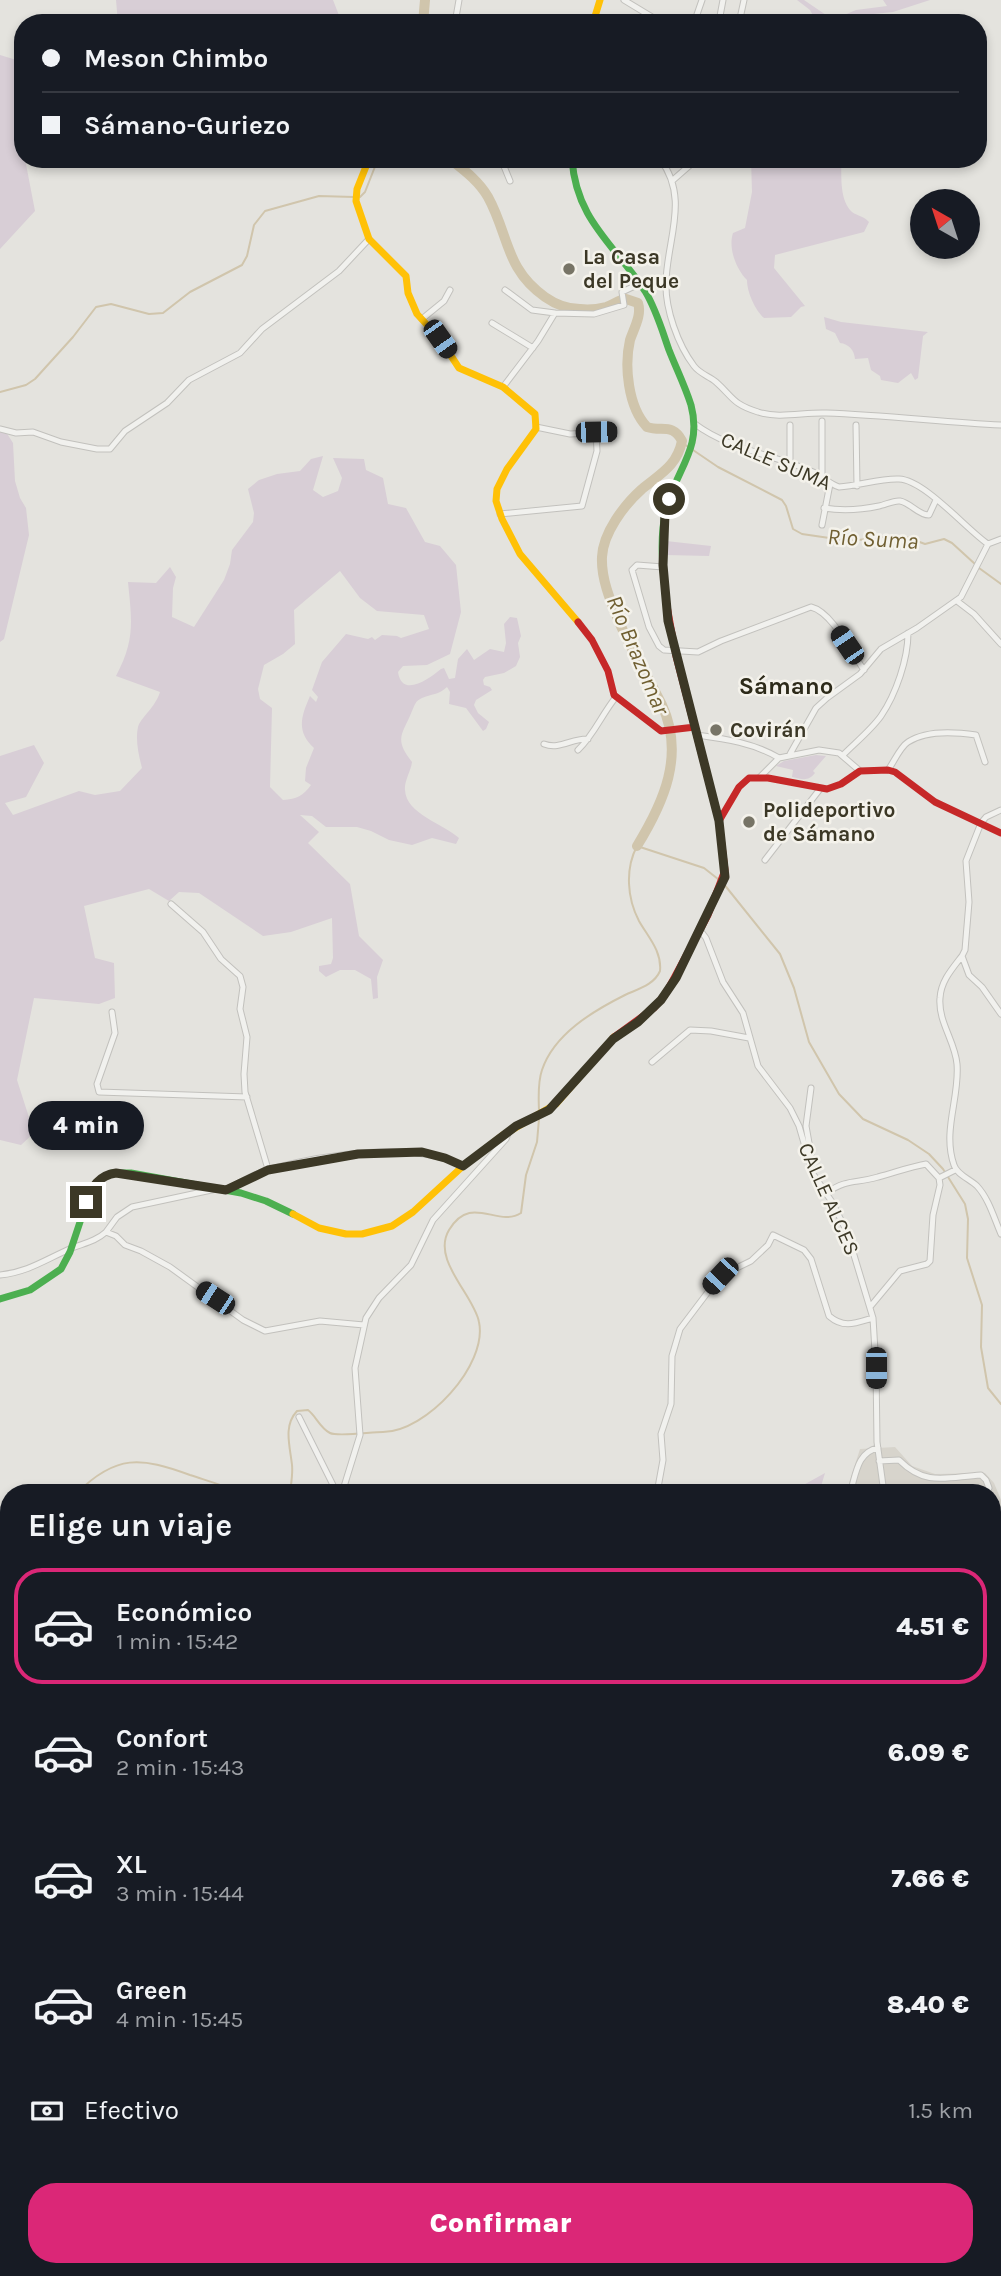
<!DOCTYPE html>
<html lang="es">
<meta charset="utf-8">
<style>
:root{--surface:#171b24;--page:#242831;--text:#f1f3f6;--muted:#9ea1a6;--line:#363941;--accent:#db2777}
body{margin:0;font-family:Karla,sans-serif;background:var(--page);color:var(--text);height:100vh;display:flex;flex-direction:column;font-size:26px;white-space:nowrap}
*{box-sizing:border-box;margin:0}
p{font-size:23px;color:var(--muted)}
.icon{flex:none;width:38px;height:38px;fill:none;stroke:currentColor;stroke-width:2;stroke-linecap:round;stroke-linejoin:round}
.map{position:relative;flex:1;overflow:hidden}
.side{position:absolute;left:0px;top:1484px;width:1001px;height:793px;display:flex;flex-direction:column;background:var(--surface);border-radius:28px 28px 0 0;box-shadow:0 4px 10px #0003}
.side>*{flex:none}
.top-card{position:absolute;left:14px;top:14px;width:973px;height:154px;border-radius:28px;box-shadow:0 4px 10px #0003;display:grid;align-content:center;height:154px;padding:0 28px;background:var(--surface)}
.needle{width:46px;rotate:321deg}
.buttons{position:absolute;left:910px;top:189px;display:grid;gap:14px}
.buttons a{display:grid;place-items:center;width:70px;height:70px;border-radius:50%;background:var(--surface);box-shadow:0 4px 10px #0003;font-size:35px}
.end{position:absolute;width:32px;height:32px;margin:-16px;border:9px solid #3c3826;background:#fff;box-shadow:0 0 0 4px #fff}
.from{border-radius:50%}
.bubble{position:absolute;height:49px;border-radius:24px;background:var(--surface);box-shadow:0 4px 10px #0003;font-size:23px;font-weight:800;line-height:49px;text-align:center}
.car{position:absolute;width:21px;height:42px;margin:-21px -10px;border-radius:9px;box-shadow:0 0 5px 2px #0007;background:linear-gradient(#222 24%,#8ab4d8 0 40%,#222 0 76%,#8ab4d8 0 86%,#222 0)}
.top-card b{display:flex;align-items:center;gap:24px;height:66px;font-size:26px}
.top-card b+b{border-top:2px solid var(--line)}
.top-card i{width:18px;height:18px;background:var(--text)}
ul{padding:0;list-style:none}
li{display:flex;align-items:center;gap:21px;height:116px;margin:0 14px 10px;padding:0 14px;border:4px solid transparent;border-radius:28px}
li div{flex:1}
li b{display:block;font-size:26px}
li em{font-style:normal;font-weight:800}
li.current{border-color:var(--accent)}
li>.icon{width:63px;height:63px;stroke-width:1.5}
h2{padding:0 28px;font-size:32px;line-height:84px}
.pay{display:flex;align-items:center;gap:18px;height:77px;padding:0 28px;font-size:26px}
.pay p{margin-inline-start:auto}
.primary-button{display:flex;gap:14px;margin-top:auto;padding:14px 28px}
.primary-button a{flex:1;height:80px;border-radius:28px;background:var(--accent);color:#fff;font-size:28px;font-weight:800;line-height:80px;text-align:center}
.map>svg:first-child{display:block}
</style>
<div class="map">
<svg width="1001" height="2276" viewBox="0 0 1001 2276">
<rect width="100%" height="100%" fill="#e4e3de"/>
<path fill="#d7d4cc" d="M 895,1447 L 912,1466 L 935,1474 L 985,1473 L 994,1483 L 1001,1500 L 1001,2151 L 992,2136 L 992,1493 L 846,1493 L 860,1449 Z"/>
<path fill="#d8ced6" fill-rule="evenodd" d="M 116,0 L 333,0 L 342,23 L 118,23 Z
M 797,0 L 804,0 L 829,17 L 837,18 L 856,10 L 887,6 L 883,0 L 930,0 L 893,12 L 855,16 L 842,23 L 817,23 L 810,10 Z
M 0,55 L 23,62 L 23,159 L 25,159 L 35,211 L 0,249 Z
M 751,159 L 841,159 C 842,175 839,196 850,210 C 855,216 863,215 869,222 L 864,232 L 775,255 L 774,268 L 805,306 L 801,307 L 791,317 L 764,318 C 755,310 747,292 747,280 C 736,269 728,248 733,233 L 745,228 L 752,192 Z
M 824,317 L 841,322 L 928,332 L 923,336 L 918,378 L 915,380 L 911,373 L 898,383 L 881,380 L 880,376 L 871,370 L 868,358 L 855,359 C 854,350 849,344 840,343 L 835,333 L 826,329 Z
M 0,432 L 6,432 L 13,443 L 15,481 L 20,498 L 26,508 L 29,535 L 4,639 L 0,642 Z
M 323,456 L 313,490 L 323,497 L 338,491 L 342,478 L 333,458 L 364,459 L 366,470 L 383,478 L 388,504 L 406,508 L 425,542 L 440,546 L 456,565 L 461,612 L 450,654 L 427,665 L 403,666 L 398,672 C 402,699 430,678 441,669 L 444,668 L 449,679 L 455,678 L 458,659 L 467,649 L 474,660 L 490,649 L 504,652 L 506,643 L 504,624 L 510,617 L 517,618 L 521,636 L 518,643 L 520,657 L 516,666 L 504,673 L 485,677 L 483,680 L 484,685 L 490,687 L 492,690 L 476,700 L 474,705 L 478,713 L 489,722 L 486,729 L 483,731 L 466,708 L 449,704 L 450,692 L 447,687 C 439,695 431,694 422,698 C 415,701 415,705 412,711 C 403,734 393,738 412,762 C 411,771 404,781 405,790 C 406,814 444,824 459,838 L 456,844 L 432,838 L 412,845 L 389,840 L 371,831 L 357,827 L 326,827 L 312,816 L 300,815 L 319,832 L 308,843 L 350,884 L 359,936 L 383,960 L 377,977 L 378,998 L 373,999 L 371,979 L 355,970 L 340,970 L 326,977 L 319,971 L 319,966 L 331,964 L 333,958 L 332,918 L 291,932 L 263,936 L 199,893 L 179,892 L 169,901 L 149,889 L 84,906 L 95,958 L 114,963 L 115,998 L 99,1004 L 34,998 L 17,1080 L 34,1133 L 21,1145 L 0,1140 L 0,756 L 34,745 L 44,763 L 26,797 L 5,803 L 13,815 L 79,791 L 95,795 L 120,791 L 142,768 C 139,756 135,740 138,727 C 141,717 155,708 160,692 L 116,676 C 135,640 132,622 128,582 L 156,583 L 170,567 L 176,577 L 173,588 L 172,617 L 194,627 L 224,580 L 230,564 L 232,550 L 253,522 L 254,513 L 248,489 L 259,480 L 277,474 L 300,471 L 311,459 ZM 340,571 L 360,598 L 377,611 L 424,615 L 429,629 L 401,638 L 397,636 L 382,635 L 375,640 L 372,637 L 368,639 L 346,634 L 322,662 L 312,690 L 318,697 L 316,702 L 310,696 C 301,717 296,731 314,748 L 306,768 L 305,781 L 311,785 C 303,796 297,799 283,800 L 270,787 L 272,708 L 260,699 L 258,689 L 264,665 L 283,654 L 295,644 L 294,610 Z
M 666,541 L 711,546 L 709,556 L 666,555 Z
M 816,755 L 826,756 L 813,771 L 815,773 C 808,782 802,779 792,777 L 793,770 L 776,766 L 784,761 Z
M 825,1473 L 819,1493 L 789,1493 Z
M 1001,1626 L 1001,1674 L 992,1648 L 992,1629 Z
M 992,1656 L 1001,1683 L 1001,1713 L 992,1716 Z
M 9,2135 L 9,2244 L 0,2231 L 0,2142 Z
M 992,2136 L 1001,2151 L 1001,2276 L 343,2276 L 351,2268 L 992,2268 Z
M 28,2268 L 119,2268 L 121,2276 L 35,2276 Z
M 166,2268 L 215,2268 L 217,2276 L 165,2276 Z"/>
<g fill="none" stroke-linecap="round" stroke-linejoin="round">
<path stroke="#d0c5ac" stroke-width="2" d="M 360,197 L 365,192 L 378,159
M 0,392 L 26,385 L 35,379 L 73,337 L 96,307 L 111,304 L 149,314 L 163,313 L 190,292 L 242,265 L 247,256 L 254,225 L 265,211 L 319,196 L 354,197
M 682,442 L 688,447
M 693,450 L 718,467 L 782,500 L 786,506 L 793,529 L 802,534 L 850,541 L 891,536 L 906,537 L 925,544 L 944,539 L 952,543 L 975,564
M 979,568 L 1001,584
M 723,883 L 780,954 L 794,988 L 809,1042 L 839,1094 L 863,1119 L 908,1140 L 929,1154 L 943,1169 L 965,1204 L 968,1219 L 967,1258 L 982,1305 L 981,1347 L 988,1388 L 1001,1404
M 539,1114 C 539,1100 537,1084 542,1070 C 554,1034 593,1011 625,995 C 638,989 654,985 660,971 C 662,951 648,937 639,921 C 627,898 625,869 637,846 L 704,868 L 718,879
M 77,1493 C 116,1454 141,1457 190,1475 C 208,1481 225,1486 242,1493
M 290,1493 C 291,1484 293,1474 292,1465 C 290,1446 283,1426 297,1411 L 308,1410 C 316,1416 320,1428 330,1433 C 338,1437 371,1432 383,1432 C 426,1432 488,1365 479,1322 C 474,1295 431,1260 449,1230 C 471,1193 497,1228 521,1213 L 526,1175 L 537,1142 L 539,1119
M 0,1526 L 9,1524
M 0,1709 C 11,1689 0,1663 9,1648
M 0,1747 L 3,1751 L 0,1758
M 66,2268 L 77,2276"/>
<path stroke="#d0c5ac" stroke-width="10" d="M 423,23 L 425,0
M 450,159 C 464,170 479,181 488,197 C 509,235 505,269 545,297 C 555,304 567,309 580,309 C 588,310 598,309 606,307 C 613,305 618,300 626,299 L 638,303 C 642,315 634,328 630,340 C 624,366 628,407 647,427 C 662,432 673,423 682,441 C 677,466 660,474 642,489 C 624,505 603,533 602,557 C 601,578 610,600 618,619 C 630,649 648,676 662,705 C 685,755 664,802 637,846"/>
<defs>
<path id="street" d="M 624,0 L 662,23
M 720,16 L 723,0
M 455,23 L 459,0
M 694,23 L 702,0
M 739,23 L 744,0
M 501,159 L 510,181
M 660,159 C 690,198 667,239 666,282 C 665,309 678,345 694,366 C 700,374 709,376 716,382 C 733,397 732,404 758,412 C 779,419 804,412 826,413 C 884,415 943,422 1001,425
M 673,180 L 697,159
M 505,290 L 532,310 L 555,313
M 422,319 L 444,301 L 450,290
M 492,323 L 533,348
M 503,387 L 538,341 L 555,313 L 594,314 L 624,305 L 622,292 L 639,284
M 695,424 C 728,449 774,455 811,471 C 821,475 828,483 839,487 C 858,486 881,478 899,479 C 925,480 967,530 988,544
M 790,425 L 790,463
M 856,425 L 857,486
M 536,427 L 570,434 L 613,432
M 0,429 L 16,433 L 33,432 L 61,442 L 97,449 L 110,449 L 125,431 L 167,403 L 189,380 L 240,353 L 262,329 L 339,271 L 369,239
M 822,477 L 822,421
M 824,508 C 842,511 860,510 879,506 C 885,505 894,500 900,501 C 911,503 918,515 929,515 L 936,500
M 500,514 L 582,506 L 597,451 L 596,432
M 822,525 L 830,484
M 663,567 L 637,565 L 632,570 L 649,627 L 659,646 L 664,650 L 698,652 L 721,641 L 811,607 C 832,612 851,652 864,670
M 957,601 L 974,614 L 1001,644
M 697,735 C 726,739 754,743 779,758
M 544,744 C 560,750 572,738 588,739
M 578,750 C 594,735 602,714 616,697
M 790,754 L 816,708 L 827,698 L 860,674 L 881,649 L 917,628 L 961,597 L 988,544 L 1001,539
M 843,755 C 856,742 871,730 881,716 C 896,694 908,659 908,633
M 888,770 C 894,762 900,747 908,742 C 926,730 956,732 976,735 L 985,762
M 760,777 L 779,758 L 819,750 L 839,753 L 860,771
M 1001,810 L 986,817 L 981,823 L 966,861 L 969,902 L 965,950 L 962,956 L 969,975 L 982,987 L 1001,1014
M 765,860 L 820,789
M 171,904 L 203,932 L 221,959 L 240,976 L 243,987 L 240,1009 L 247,1037 L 244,1074 L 245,1092 L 268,1169
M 700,930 L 706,938 L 723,982 L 743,1013 L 758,1066 L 790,1108 L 799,1126 L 813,1174 L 832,1202 L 847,1232 L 873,1318 L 876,1368 L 877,1442 L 884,1493
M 962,956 C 952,969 941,981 940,998 C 938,1022 955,1041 957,1064 C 960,1097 942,1131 954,1165 C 957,1175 970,1179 977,1186 C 989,1199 994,1218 1001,1234
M 112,1012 L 115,1033 L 97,1084 L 99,1092 L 247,1097
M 652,1062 L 690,1030 L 711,1031 L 749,1038
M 810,1160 L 811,1154 L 806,1126 L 811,1088
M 939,1178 L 955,1170
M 226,1190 C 240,1183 255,1173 270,1169 C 322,1155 415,1140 463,1166
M 826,1193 C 849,1178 855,1184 878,1177 C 894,1173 909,1167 926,1164 L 939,1178 L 940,1185 L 933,1215 L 930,1261 L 927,1264 L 900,1271 L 870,1307
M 106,1232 L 117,1217 L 132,1207 L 216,1189
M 0,1275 C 29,1272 46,1259 72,1248 C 85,1243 96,1241 106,1232 L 116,1236 L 125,1245 L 141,1251 L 170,1267 L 243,1320 L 265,1331 L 320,1321 L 364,1325
M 299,1417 L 337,1493
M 879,1461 L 899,1460 C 926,1487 947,1477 981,1475 L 986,1480 L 989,1488 L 987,1491 L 979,1493
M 342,1493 L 360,1435 L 355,1368 L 366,1318 L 379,1298 L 411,1265 L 433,1220 L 506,1139 L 509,1131
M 657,1493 L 663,1460 L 661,1434 L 671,1404 L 672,1356 L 680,1329 L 720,1276 L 751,1261 L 768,1245 L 773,1235 L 804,1250 L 811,1259 L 829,1316 C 844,1329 856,1323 873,1318
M 850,1493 C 856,1475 857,1452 878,1448
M 0,1551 L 9,1575
M 992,1567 L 1001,1565
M 992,1624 L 1001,1621
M 992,1735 L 1001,1733
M 992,1823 L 1001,1843
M 0,1883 L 9,1903
M 992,2003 L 1001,2000
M 0,2022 L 9,2026
M 0,2053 L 9,2038
M 992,2257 L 1001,2260"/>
</defs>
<use href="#street" stroke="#c2c1bd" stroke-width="7"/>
<use href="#street" stroke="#f1f1ee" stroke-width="5"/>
<path stroke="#4caf50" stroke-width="7" d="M 572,159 C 576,220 614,244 645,291 C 656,309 662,330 669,350 C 676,368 685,386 691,405 C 703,450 675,470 666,510 C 659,539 663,571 666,600
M 0,1299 L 30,1290 L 61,1269 L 70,1252 L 88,1198 L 102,1178 L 112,1173 L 131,1173 L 241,1193 L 266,1201 L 293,1214"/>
<path stroke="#ffc107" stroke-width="7" d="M 593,23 L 600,0
M 369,159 L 357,189 L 356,201 L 369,239 L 406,276 L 408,293 L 417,314 L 440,339 L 459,368 L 503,387 L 535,414 L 536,429 L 507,469 L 497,489 L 496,501 L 502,519 L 520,554 L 578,622
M 293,1214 L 319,1228 L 346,1234 L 362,1234 L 392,1226 L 413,1212 L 462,1167 L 503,1135 L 556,1104 L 614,1037"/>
<path stroke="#c62828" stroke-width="7" d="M 578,622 L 592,640 L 608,671 L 614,695 L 661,731 L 695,727
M 719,821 L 739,787 L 749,778 L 768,778 L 827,789 L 841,784 L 860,771 L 888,770 L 895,772 L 935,802 L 1001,833
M 614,1037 L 654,1008 L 666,993 L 708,915 L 725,870 L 719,821 L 676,656 L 666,600"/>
</g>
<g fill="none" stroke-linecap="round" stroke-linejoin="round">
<path stroke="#3c3826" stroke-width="9" d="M 86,1202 C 92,1187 99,1175 116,1173 L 226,1190 L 268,1170 L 358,1154 L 422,1152 L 445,1158 L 463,1166 L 516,1126 L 549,1110 L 613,1039 L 638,1022 L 661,1000 L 676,978 L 725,877 L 719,821 L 668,621 L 663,565 L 665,513 L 669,499"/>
</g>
<g fill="#777466" stroke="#f4f2eb" stroke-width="2.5">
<circle cx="569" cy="269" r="7"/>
<circle cx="716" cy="730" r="7"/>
<circle cx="749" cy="822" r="7"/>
</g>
<g text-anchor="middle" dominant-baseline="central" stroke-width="5" stroke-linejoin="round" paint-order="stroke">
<g font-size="21" font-weight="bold" fill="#3c3826" stroke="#f4f2eb" text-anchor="start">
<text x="583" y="257">La Casa<tspan x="583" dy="24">del Peque</tspan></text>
<text x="730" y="730">Covirán</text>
<text x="763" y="810">Polideportivo<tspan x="763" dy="24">de Sámano</tspan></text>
</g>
<g font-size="21" fill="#3c3826" stroke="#f4f2eb">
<text transform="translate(776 461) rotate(23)">CALLE SUMA</text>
<text transform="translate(829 1199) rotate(66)">CALLE ALCES</text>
</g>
<g font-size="23" font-style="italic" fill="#705f31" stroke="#f4f2eb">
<text transform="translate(873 539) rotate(3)">Río Suma</text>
<text transform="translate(638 655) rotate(67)">Río Brazomar</text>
</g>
<g font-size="24" font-weight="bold" fill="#2d2a19" stroke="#f4f2eb">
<text x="786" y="686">Sámano</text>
</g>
</g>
</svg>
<div class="buttons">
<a><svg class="needle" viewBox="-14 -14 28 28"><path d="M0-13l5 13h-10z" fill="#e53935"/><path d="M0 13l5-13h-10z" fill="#9ea1a6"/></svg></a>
</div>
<i class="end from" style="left:669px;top:499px"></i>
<i class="end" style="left:86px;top:1202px"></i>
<div class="bubble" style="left:28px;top:1101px;width:116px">4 min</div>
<i class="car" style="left:440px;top:339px;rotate:145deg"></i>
<i class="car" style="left:596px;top:432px;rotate:89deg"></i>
<i class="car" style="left:847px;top:645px;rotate:326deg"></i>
<i class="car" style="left:720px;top:1276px;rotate:223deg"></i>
<i class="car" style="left:215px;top:1298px;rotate:303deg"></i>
<i class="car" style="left:876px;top:1368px;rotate:180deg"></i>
<div class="top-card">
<b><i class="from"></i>Meson Chimbo</b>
<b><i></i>Sámano-Guriezo</b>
</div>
<section class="side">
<h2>Elige un viaje</h2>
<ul>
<li class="current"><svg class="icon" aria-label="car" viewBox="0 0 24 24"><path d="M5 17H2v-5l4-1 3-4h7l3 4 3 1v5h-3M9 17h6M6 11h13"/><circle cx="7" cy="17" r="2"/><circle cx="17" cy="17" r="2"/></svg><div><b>Económico</b><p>1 min · 15:42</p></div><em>4.51 €</em></li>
<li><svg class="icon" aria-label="car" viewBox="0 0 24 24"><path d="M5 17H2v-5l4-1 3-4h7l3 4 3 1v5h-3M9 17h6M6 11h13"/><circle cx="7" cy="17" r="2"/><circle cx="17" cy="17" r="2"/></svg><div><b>Confort</b><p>2 min · 15:43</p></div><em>6.09 €</em></li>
<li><svg class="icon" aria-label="car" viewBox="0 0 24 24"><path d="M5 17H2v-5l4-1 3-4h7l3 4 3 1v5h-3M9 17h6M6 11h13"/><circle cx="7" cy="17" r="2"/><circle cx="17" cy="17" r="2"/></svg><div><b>XL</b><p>3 min · 15:44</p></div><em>7.66 €</em></li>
<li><svg class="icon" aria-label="car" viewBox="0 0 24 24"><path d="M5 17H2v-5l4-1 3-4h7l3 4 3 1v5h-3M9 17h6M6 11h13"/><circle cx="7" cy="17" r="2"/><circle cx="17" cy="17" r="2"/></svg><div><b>Green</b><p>4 min · 15:45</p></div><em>8.40 €</em></li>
</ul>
<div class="pay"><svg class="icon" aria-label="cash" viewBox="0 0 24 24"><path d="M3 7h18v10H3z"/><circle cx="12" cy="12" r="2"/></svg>Efectivo<p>1.5 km</p></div>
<div class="primary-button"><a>Confirmar</a></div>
</section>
</div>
